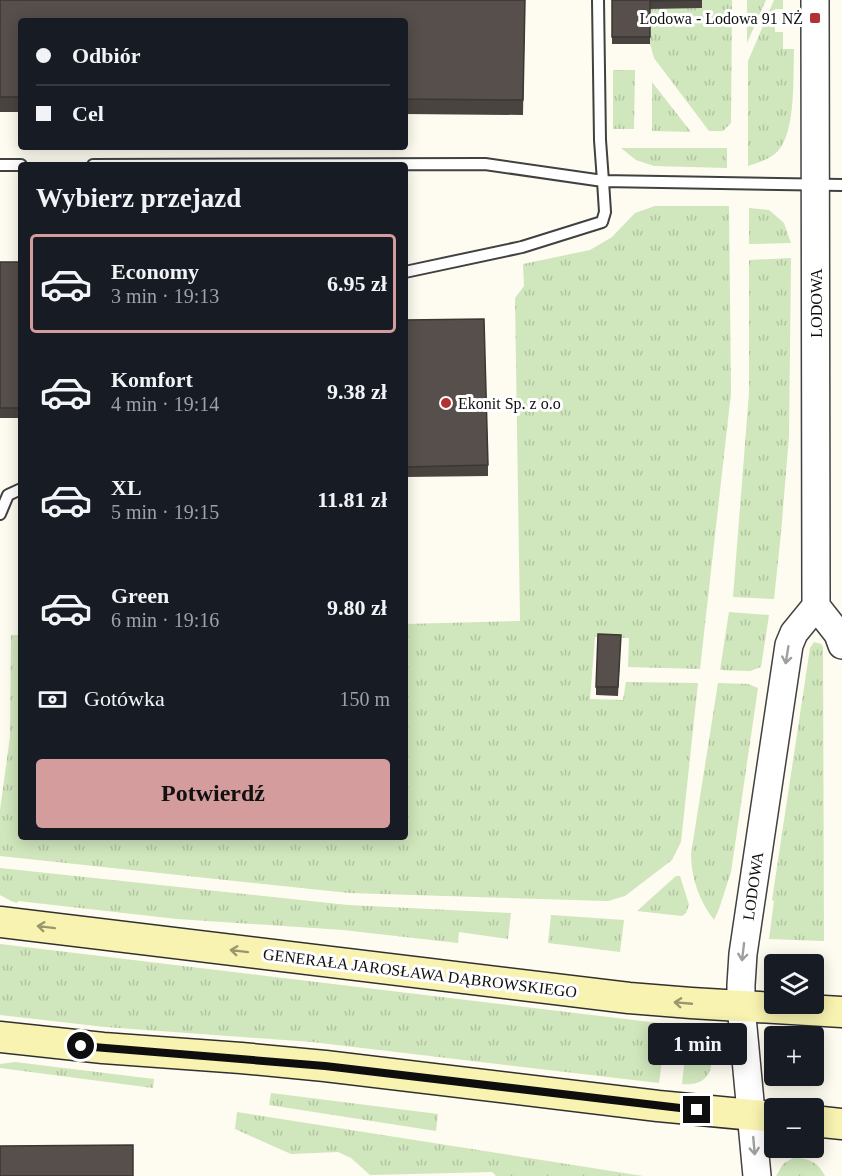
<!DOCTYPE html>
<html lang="pl">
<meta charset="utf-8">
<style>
:root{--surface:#171b24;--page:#20242c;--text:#f1f3f6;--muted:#9ea1a6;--line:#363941;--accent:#d59c9e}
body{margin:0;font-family:Georgia,serif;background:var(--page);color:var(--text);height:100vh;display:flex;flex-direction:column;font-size:22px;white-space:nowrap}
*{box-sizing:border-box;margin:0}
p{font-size:20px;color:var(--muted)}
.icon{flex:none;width:33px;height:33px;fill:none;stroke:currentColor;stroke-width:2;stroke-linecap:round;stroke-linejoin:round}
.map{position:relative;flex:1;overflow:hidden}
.drawer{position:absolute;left:18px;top:162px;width:390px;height:678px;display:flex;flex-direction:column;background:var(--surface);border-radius:6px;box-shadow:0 3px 15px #0003}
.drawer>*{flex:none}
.top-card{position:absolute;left:18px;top:18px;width:390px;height:132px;border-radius:6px;box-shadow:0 3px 15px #0003;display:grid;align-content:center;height:132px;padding:0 18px;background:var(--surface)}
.fabs{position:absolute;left:764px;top:954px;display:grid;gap:12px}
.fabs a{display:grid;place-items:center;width:60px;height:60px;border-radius:6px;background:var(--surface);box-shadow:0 3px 15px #0003;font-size:30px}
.end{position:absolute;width:27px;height:27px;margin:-14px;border:8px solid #0e0e0e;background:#fff;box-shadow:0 0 0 3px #fff}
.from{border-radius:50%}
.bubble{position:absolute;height:42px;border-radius:6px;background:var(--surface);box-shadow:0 3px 15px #0003;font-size:20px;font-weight:700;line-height:42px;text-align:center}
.top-card b{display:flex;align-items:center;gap:21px;height:57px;font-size:22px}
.top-card b+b{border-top:2px solid var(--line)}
.top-card i{width:15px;height:15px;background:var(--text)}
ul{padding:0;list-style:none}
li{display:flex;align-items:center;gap:18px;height:99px;margin:0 12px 9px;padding:0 6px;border:3px solid transparent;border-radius:6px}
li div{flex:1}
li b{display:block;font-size:22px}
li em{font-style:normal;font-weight:700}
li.on{border-color:var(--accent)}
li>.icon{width:54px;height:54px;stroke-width:1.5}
h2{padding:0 18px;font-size:27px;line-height:72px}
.pay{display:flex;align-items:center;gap:15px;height:66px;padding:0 18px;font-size:22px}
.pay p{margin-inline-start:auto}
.primary-button{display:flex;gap:12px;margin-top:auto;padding:12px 18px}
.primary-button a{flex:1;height:69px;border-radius:6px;background:var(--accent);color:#111;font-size:24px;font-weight:700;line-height:69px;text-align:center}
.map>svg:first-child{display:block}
</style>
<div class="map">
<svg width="842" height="1176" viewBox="0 0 842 1176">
<defs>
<pattern id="grass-tufts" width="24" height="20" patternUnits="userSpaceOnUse" patternTransform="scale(1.5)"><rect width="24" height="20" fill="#d0e6bc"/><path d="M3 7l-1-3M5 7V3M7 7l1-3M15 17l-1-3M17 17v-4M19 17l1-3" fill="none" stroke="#b1c4a0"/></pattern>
</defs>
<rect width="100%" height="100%" fill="#fefbf0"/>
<path fill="url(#grass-tufts)" d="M 650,0 L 732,0 L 731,123 L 723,131 L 709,131 L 654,58 L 650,44 Z
M 747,0 L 766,0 L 747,43 Z
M 774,0 L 783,0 L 783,9 L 775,9 L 775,32 L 783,32 L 783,49 L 794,49 C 793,76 796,131 778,151 C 769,160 759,162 748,166 L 748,61 Z
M 613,70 L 635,70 L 634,129 L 613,129 Z
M 652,82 L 691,132 L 652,131 Z
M 621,148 L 727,148 L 727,168 L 654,166 L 636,160 Z
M 655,206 L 729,206 L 731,393 L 700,669 L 628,667 L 629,638 L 595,637 L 590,699 L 623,700 L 626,682 L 698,683 L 681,842 L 672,860 L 625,896 L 608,901 L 349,893 L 0,856 L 0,810 L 10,737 L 11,635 L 21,635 L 21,837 L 405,837 L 405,624 L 520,621 L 515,298 L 524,286 L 523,264 L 590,250 L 612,237 L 635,213 Z
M 749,208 L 769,210 L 784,223 L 791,243 L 749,244 Z
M 791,258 L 789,436 L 781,533 L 774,599 L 733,597 L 749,393 L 749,260 Z
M 729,612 L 769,615 L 761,667 L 750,671 L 720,670 Z
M 814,642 L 821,644 L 823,647 L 824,941 L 769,939 L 774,901 L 772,900 L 810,648 Z
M 718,683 L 748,684 L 758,688 L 731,872 L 719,909 L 714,920 C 699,900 691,878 691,854 Z
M 0,868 L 348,905 L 511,913 L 508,939 L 459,932 L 458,943 L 343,930 L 177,919 L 18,901 L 17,903 L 11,901 L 0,895 Z
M 676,876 L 680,876 L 689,905 L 686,913 L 682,916 L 637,911 Z
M 551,915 L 624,920 L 620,952 L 548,943 Z
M 0,944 L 667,1024 L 659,1083 L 312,1042 L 105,1027 L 0,1015 Z
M 688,1029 C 696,1031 704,1033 709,1040 C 712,1044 712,1048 712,1053 C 713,1075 704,1086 682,1084 Z
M 15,1062 L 154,1079 L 153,1088 L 0,1068 L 0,1064 Z
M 271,1093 L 438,1114 L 436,1131 L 269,1105 Z
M 237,1112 L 643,1176 L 496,1176 L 492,1172 L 370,1175 L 351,1158 L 338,1152 L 291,1154 L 235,1129 Z
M 793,1158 C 808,1157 819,1163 825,1176 L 776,1176 L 783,1164 Z"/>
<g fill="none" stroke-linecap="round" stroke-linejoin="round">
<defs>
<path id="service" d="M 598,0 L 600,140 L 603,181 L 842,185
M 0,165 L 21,165
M 93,165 L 485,164 L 603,181 L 605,212 L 602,222 L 522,247 L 405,272
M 0,514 L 8,495 L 21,489"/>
<path id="tertiary" d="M 815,0 L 816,606 L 838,634 L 842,645
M 757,1176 L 741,1006 L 741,985 L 743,954 L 789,645 L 794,633 L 816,606"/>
<path id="secondary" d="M 0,922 L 629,998 L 691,1003 L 842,1012
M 0,1037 L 103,1048 L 241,1058 L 325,1066 L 658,1106 L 774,1117
M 813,1121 L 842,1124"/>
</defs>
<use href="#service" stroke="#414141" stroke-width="14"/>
<use href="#tertiary" stroke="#414141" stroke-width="30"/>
<use href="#secondary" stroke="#303030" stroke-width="33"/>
<use href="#service" stroke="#fff" stroke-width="10"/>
<use href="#tertiary" stroke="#fff" stroke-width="27"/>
<use href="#secondary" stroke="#f8f3b0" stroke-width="30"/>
</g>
<path fill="#4a4440" d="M 0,0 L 525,0 L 523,115 L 405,114 L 405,21 L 21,21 L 21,112 L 0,112 Z
M 612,0 L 702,0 L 702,8 L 650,9 L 650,44 L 612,44 Z
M 21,202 L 21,418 L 0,418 L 0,262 L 21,262 Z
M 405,320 L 488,465 L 488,476 L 405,477 Z
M 621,635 L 618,696 L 596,695 L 596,687 Z"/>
<path fill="#564f4b" stroke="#3c3734" stroke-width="1.5" d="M 0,0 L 525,0 L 523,100 L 405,99 L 405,21 L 21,21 L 21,97 L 0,97 Z
M 612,0 L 702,0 L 650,1 L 650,37 L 612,37 Z
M 20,202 L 21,202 L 21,256 Z
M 0,262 L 21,262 L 21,408 L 0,408 Z
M 484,319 L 488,465 L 405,467 L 405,320 Z
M 598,634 L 621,635 L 618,687 L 596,687 Z
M 133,1145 L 133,1176 L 0,1176 L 0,1146 Z"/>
<defs><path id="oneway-shaft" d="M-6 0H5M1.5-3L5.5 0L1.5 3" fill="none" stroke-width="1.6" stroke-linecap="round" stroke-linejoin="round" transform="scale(1.5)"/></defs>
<g stroke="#9f9f9f">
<use href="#oneway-shaft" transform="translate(787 655) rotate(99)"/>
<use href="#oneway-shaft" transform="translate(743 952) rotate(97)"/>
<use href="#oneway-shaft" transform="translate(754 1146) rotate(85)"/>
</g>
<g stroke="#9a976f">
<use href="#oneway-shaft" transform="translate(46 927) rotate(-173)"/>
<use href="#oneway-shaft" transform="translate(239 951) rotate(-173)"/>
<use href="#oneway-shaft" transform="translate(683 1003) rotate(-175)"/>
</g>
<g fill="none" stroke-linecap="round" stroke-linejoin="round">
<path stroke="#0e0e0e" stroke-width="8" d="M 81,1046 L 325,1066 L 697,1110"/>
</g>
<g fill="#b33133" stroke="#fff" stroke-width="2">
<rect x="809" y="12" width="12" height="12" rx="3"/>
<circle cx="446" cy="403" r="6"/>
</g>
<g text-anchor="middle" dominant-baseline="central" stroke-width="6" stroke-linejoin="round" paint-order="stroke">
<g font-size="16" fill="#0e0e0e" stroke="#fff" text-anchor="end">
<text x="803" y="18">Lodowa - Lodowa 91 NŻ</text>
<text x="458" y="403" text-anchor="start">Ekonit Sp. z o.o</text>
</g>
<g font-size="16" fill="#0e0e0e" stroke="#fff">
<text transform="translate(816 303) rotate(-90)">LODOWA</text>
<text transform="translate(753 886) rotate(-82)">LODOWA</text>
<text transform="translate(420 973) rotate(7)">GENERAŁA JAROSŁAWA DĄBROWSKIEGO</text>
</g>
</g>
</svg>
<div class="fabs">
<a><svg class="icon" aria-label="layers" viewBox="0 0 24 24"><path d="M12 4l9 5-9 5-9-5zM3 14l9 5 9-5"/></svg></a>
<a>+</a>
<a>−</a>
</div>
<i class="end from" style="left:81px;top:1046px"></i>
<i class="end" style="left:697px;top:1110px"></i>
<div class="bubble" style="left:648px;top:1023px;width:99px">1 min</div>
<div class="top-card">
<b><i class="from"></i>Odbiór</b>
<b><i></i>Cel</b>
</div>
<section class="drawer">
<h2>Wybierz przejazd</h2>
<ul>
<li class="on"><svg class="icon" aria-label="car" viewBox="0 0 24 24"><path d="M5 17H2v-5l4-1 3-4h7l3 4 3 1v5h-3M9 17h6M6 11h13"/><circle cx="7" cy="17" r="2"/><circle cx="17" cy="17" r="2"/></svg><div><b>Economy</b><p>3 min · 19:13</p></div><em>6.95 zł</em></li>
<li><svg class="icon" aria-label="car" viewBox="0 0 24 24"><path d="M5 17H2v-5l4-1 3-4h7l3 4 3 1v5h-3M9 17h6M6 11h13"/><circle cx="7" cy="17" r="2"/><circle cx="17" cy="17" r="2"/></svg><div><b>Komfort</b><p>4 min · 19:14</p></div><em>9.38 zł</em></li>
<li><svg class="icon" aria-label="car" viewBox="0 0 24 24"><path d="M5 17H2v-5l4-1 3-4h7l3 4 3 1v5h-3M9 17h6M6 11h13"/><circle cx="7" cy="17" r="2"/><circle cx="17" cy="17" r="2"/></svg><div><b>XL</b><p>5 min · 19:15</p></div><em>11.81 zł</em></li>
<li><svg class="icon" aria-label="car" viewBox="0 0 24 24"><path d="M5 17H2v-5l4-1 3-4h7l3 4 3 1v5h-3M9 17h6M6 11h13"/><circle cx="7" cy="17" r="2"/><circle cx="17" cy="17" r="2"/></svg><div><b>Green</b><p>6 min · 19:16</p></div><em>9.80 zł</em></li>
</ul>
<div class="pay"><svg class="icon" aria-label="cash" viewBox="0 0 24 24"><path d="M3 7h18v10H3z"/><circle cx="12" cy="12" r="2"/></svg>Gotówka<p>150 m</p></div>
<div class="primary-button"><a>Potwierdź</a></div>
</section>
</div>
